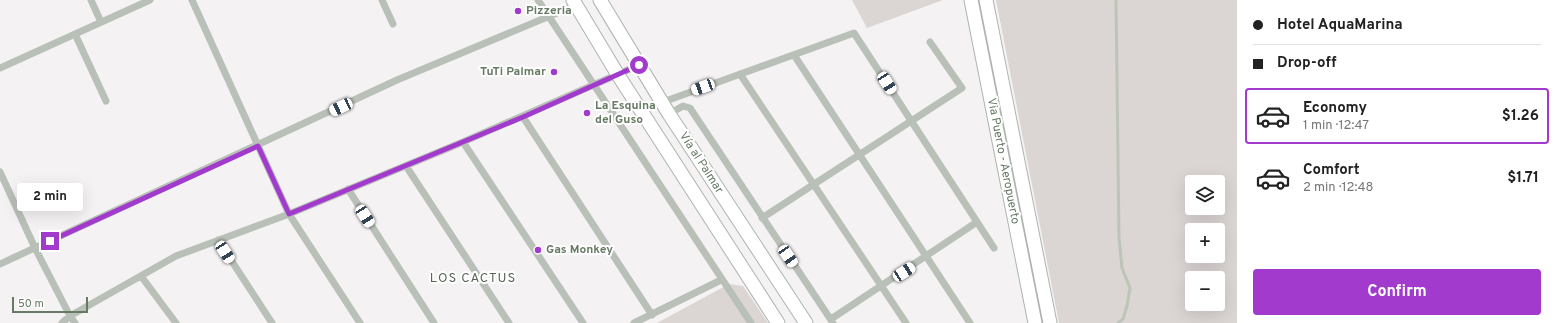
<!DOCTYPE html>
<meta charset="utf-8">
<style>
:root{--surface:#fff;--page:#f6f6f6;--text:#222;--muted:#767676;--line:#e0e0e0;--accent:#a23acd}
body{margin:0;font-family:Overpass,sans-serif;background:var(--page);color:var(--text);height:100vh;display:flex;flex-direction:column;font-size:15px;white-space:nowrap}
*{box-sizing:border-box;margin:0}
p{font-size:13px;color:var(--muted)}
.icon{flex:none;width:22px;height:22px;fill:none;stroke:currentColor;stroke-width:2;stroke-linecap:round;stroke-linejoin:round}
.map{position:relative;flex:1;overflow:hidden}
.details{display:flex;flex-direction:column;background:var(--surface);width:320px}
.details>*{flex:none}
.guide{display:grid;align-content:center;height:88px;padding:0 16px;background:var(--surface)}
.fabs{position:absolute;left:1185px;top:175px;display:grid;gap:8px}
.fabs a{display:grid;place-items:center;width:40px;height:40px;border-radius:4px;background:var(--surface);box-shadow:0 4px 16px #0002;font-size:20px}
.scale{position:absolute;left:12px;bottom:10px;width:76px;box-sizing:border-box;padding-left:4px;border:2px solid #667a64;border-top:0;font-size:11px;line-height:14px;white-space:nowrap;color:#667a64;-webkit-text-stroke:3px #fff;paint-order:stroke}
.end{position:absolute;width:18px;height:18px;margin:-9px;border:5px solid #a23acd;background:#fff;box-shadow:0 0 0 2px #fff}
.from{border-radius:50%}
.bubble{position:absolute;height:28px;border-radius:4px;background:var(--surface);box-shadow:0 4px 16px #0002;font-size:13px;font-weight:700;line-height:28px;text-align:center}
.car{position:absolute;width:12px;height:24px;margin:-12px -6px;border-radius:5px;box-shadow:0 0 3px 1px #0007;background:linear-gradient(#fff 24%,#345 0 40%,#fff 0 76%,#345 0 86%,#fff 0)}
.guide b{display:flex;align-items:center;gap:14px;height:38px;font-size:15px}
.guide b+b{border-top:1px solid var(--line)}
.guide i{width:10px;height:10px;background:var(--text)}
ul{padding:0;list-style:none}
li{display:flex;align-items:center;gap:12px;height:56px;margin:0 8px 6px;padding:0 8px;border:2px solid transparent;border-radius:4px}
li div{flex:1}
li b{display:block;font-size:15px}
li em{font-style:normal;font-weight:700}
li.selected{border-color:var(--accent)}
li>.icon{width:36px;height:36px;stroke-width:1.5}
.cta{display:flex;gap:8px;margin-top:auto;padding:8px 16px}
.cta a{flex:1;height:46px;border-radius:4px;background:var(--accent);color:#fff;font-size:16px;font-weight:700;line-height:46px;text-align:center}
main{display:flex;flex:1;min-height:0}
.map>svg:first-child{display:block}
</style>
<main>
<div class="map">
<svg width="1237" height="323" viewBox="0 0 1237 323">
<rect width="100%" height="100%" fill="#f5f2f4"/>
<path fill="#dbd5d4" fill-rule="evenodd" d="M 852,0 L 943,0 L 867,28 Z
M 996,0 L 1237,0 L 1237,323 L 1059,323 ZM 1192,182 L 1218,182 L 1218,208 L 1192,208 ZM 1192,230 L 1218,230 L 1218,256 L 1192,256 ZM 1192,278 L 1218,278 L 1218,304 L 1192,304 Z
M 729,284 L 743,286 L 768,323 L 657,323 Z"/>
<g fill="none" stroke-linecap="round" stroke-linejoin="round">
<path stroke="#bcc5b8" stroke-width="3" d="M 1116,0 L 1119,237 L 1122,268 L 1130,288 L 1127,306 L 1123,319 L 1118,323"/>
<defs>
<path id="major" d="M 573,0 L 618,75 L 778,323
M 600,0 L 669,114 L 806,323
M 971,0 L 1035,323
M 986,0 L 1050,323"/>
</defs>
<use href="#major" stroke="#adb4ad" stroke-width="15"/>
<path stroke="#b9c0b8" stroke-width="7" d="M 91,0 L 101,22
M 192,0 L 289,214 L 360,323
M 382,0 L 393,24
M 538,0 L 751,323
M 75,34 L 106,101
M 794,55 L 970,323
M 0,68 L 150,0
M 740,74 L 906,323
M 663,102 L 854,33 L 994,248
M 669,114 L 683,106 L 690,108 L 833,323
M 523,117 L 652,315
M 463,142 L 583,323
M 406,166 L 509,323
M 0,172 L 35,248 L 70,316 L 75,323
M 348,189 L 434,323
M 762,218 L 962,88 L 930,42
M 218,240 L 272,323
M 0,264 L 397,80 L 576,5
M 141,276 L 176,323
M 831,319 L 977,222
M 62,323 L 70,316 L 176,256 L 289,214 L 463,142 L 639,65
M 634,323 L 721,280"/>
<use href="#major" stroke="#fff" stroke-width="13"/>
</g>
<g fill="none" stroke-linecap="round" stroke-linejoin="round">
<path stroke="#a23acd" stroke-width="5" d="M 50,241 L 258,146 L 289,214 L 523,117 L 639,65"/>
</g>
<g fill="#a23acd" stroke="#fff" stroke-width="1.5">
<circle cx="518" cy="11" r="4"/>
<circle cx="554" cy="72" r="4"/>
<circle cx="587" cy="113" r="4"/>
<circle cx="538" cy="250" r="4"/>
</g>
<g text-anchor="middle" dominant-baseline="central" stroke-width="4" stroke-linejoin="round" paint-order="stroke">
<g font-size="12" font-weight="bold" fill="#667a64" stroke="#fff" text-anchor="start">
<text x="526" y="11">Pizzeria</text>
<text x="546" y="72" text-anchor="end">TuTi Palmar</text>
<text x="595" y="106">La Esquina<tspan x="595" dy="14">del Guso</tspan></text>
<text x="546" y="250">Gas Monkey</text>
</g>
<g font-size="12" fill="#667a64" stroke="#fff">
<text transform="translate(1003 161) rotate(79)">Via Puerto - Aeropuerto</text>
<text transform="translate(701 163) rotate(57)">Vía al Palmar</text>
</g>
<g font-size="13" letter-spacing="1" fill="#566555" stroke="#fff">
<text x="473" y="279">LOS CACTUS</text>
</g>
</g>
</svg>
<div class="fabs">
<a><svg class="icon" aria-label="layers" viewBox="0 0 24 24"><path d="M12 4l9 5-9 5-9-5zM3 14l9 5 9-5"/></svg></a>
<a>+</a>
<a>−</a>
</div>
<div class="scale">50 m</div>
<i class="end from" style="left:639px;top:65px"></i>
<i class="end" style="left:50px;top:241px"></i>
<div class="bubble" style="left:17px;top:183px;width:66px">2 min</div>
<i class="car" style="left:887px;top:83px;rotate:147deg"></i>
<i class="car" style="left:703px;top:87px;rotate:250deg"></i>
<i class="car" style="left:341px;top:107px;rotate:245deg"></i>
<i class="car" style="left:365px;top:216px;rotate:147deg"></i>
<i class="car" style="left:225px;top:252px;rotate:147deg"></i>
<i class="car" style="left:788px;top:256px;rotate:146deg"></i>
<i class="car" style="left:904px;top:272px;rotate:57deg"></i>
</div>
<section class="details">
<div class="guide">
<b><i class="from"></i>Hotel AquaMarina</b>
<b><i></i>Drop-off</b>
</div>
<ul>
<li class="selected"><svg class="icon" aria-label="car" viewBox="0 0 24 24"><path d="M5 17H2v-5l4-1 3-4h7l3 4 3 1v5h-3M9 17h6M6 11h13"/><circle cx="7" cy="17" r="2"/><circle cx="17" cy="17" r="2"/></svg><div><b>Economy</b><p>1 min · 12:47</p></div><em>$1.26</em></li>
<li><svg class="icon" aria-label="car" viewBox="0 0 24 24"><path d="M5 17H2v-5l4-1 3-4h7l3 4 3 1v5h-3M9 17h6M6 11h13"/><circle cx="7" cy="17" r="2"/><circle cx="17" cy="17" r="2"/></svg><div><b>Comfort</b><p>2 min · 12:48</p></div><em>$1.71</em></li>
</ul>
<div class="cta"><a>Confirm</a></div>
</section>
</main>
